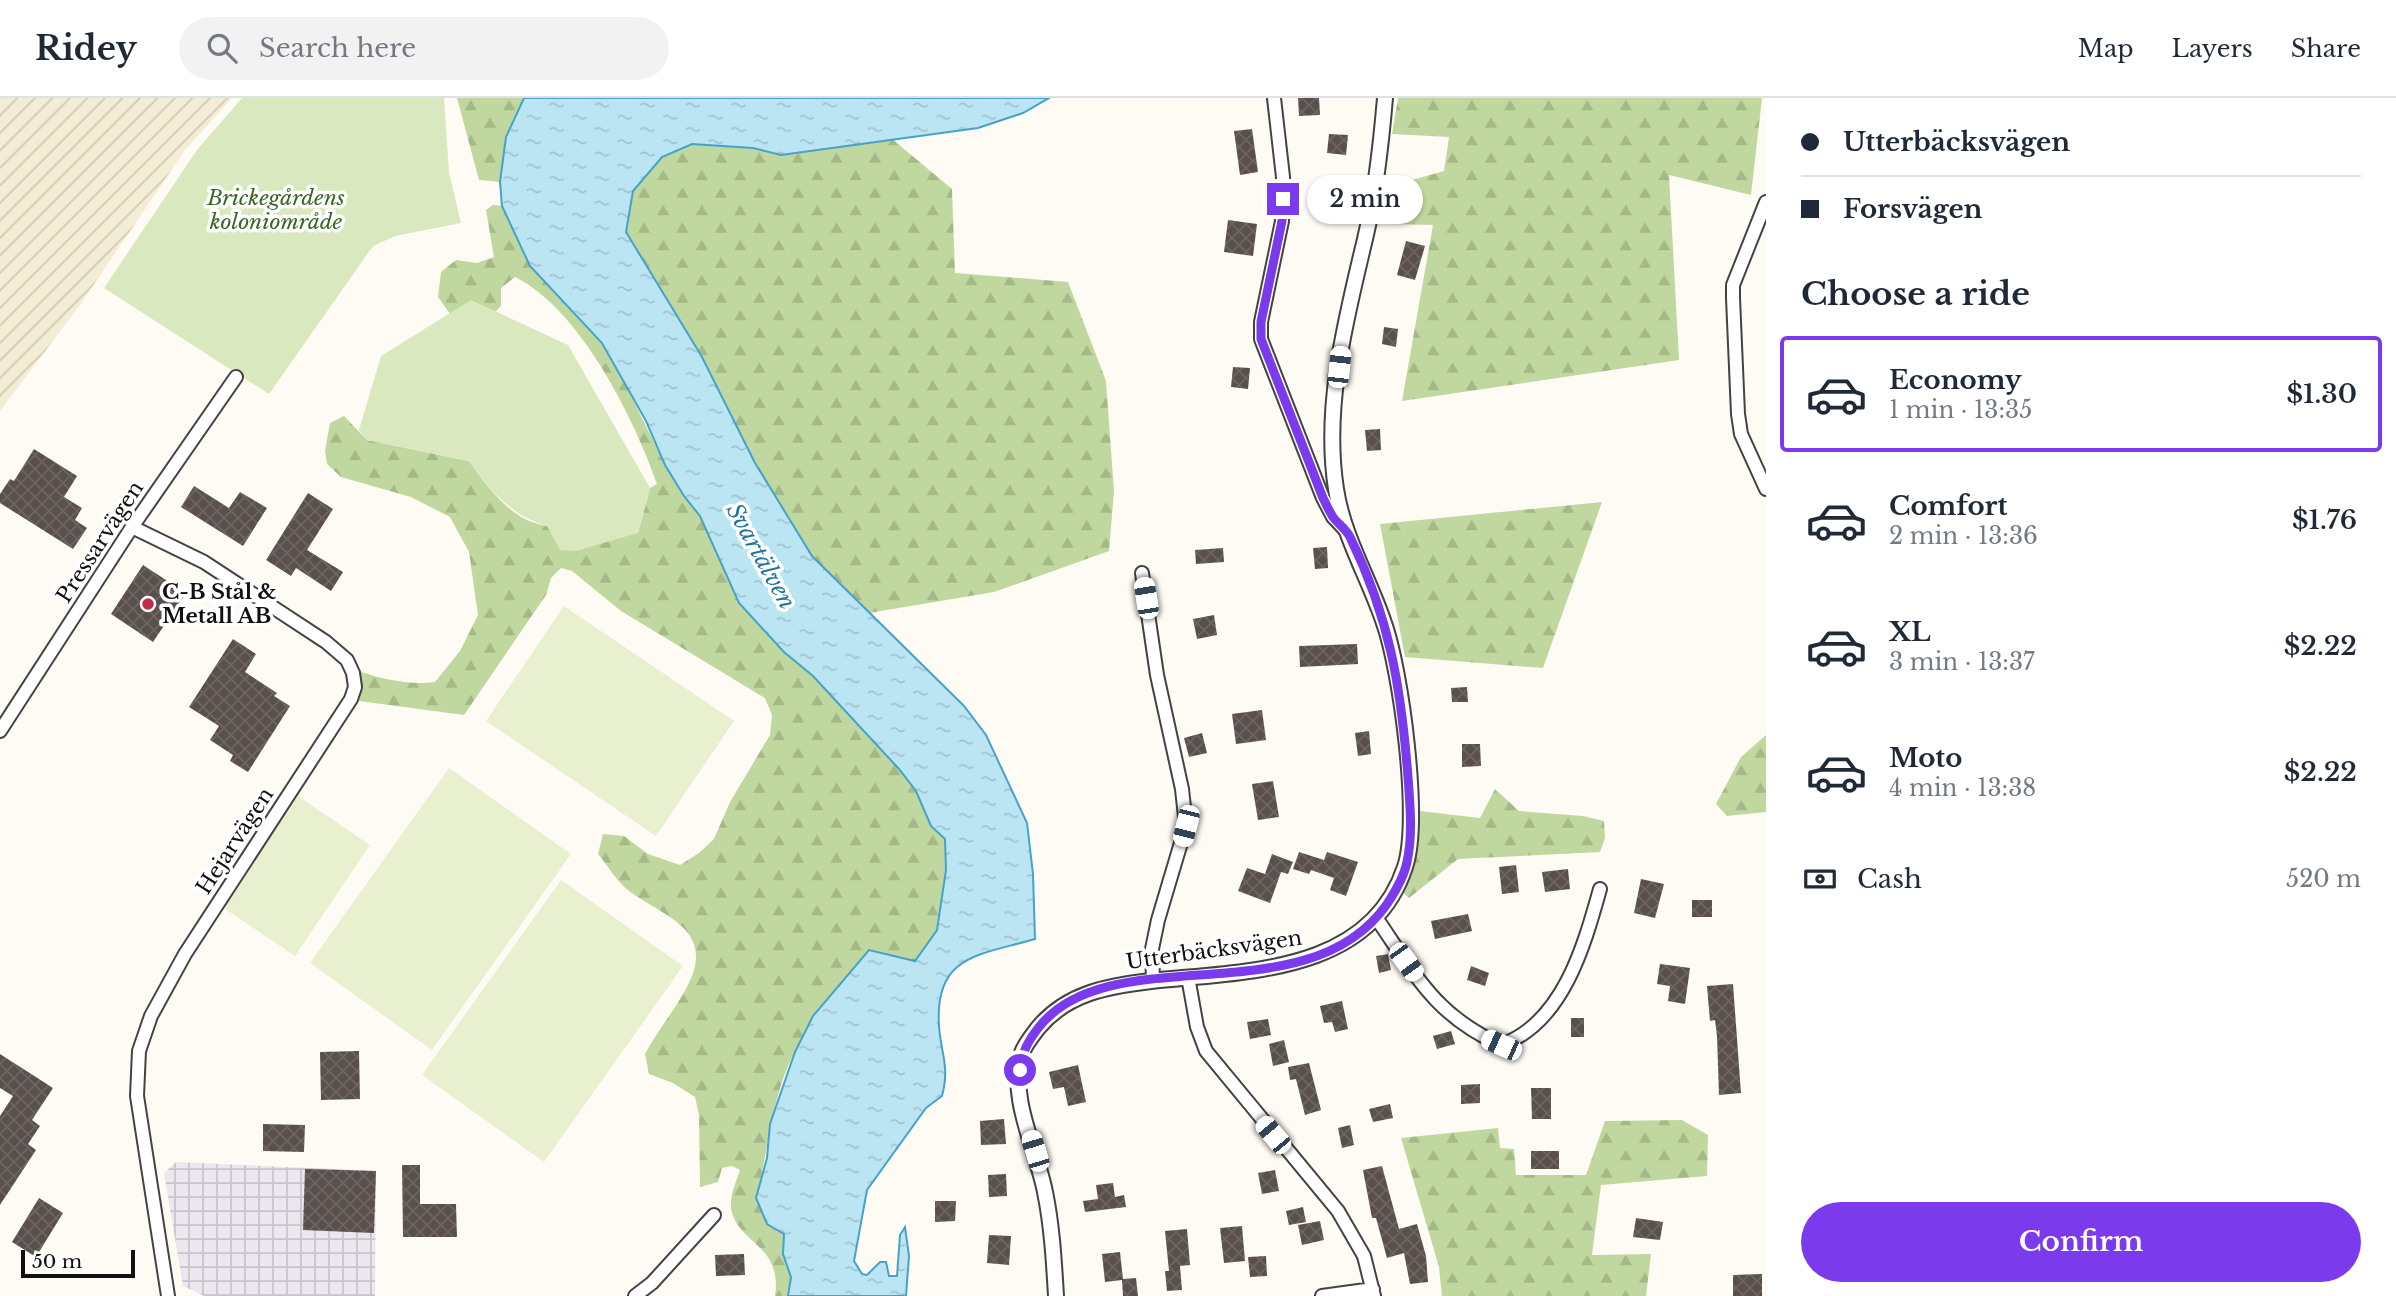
<!DOCTYPE html>
<meta charset="utf-8">
<style>
:root{--surface:#fff;--page:#f2f2f3;--text:#1f2937;--muted:#747a83;--line:#e0e1e3;--accent:#7c3aed}
body{margin:0;font-family:"Libre Baskerville",serif;background:var(--page);color:var(--text);height:100vh;display:flex;flex-direction:column;font-size:26px;white-space:nowrap}
*{box-sizing:border-box;margin:0}
p{font-size:23px;color:var(--muted)}
.icon{flex:none;width:38px;height:38px;fill:none;stroke:currentColor;stroke-width:2;stroke-linecap:round;stroke-linejoin:round}
.map{position:relative;flex:1;overflow:hidden}
.panel{display:flex;flex-direction:column;background:var(--surface);width:630px}
.panel>*{flex:none}
.hud{display:grid;align-content:center;height:154px;padding:0 35px;background:var(--surface)}
.scale{position:absolute;left:21px;bottom:18px;width:114px;box-sizing:border-box;padding-left:7px;border:4px solid #101010;border-top:0;font-size:19px;line-height:24px;white-space:nowrap;color:#101010;-webkit-text-stroke:5px #fff;paint-order:stroke}
.end{position:absolute;width:32px;height:32px;margin:-16px;border:9px solid #7c3aed;background:#fff;box-shadow:0 0 0 4px #fff}
.from{border-radius:50%}
.bubble{position:absolute;height:49px;border-radius:24px;background:var(--surface);box-shadow:0 2px 5px #0004;font-size:23px;font-weight:600;line-height:49px;text-align:center}
.car{position:absolute;width:21px;height:42px;margin:-21px -10px;border-radius:9px;box-shadow:0 0 5px 2px #0007;background:linear-gradient(#fff 24%,#345 0 40%,#fff 0 76%,#345 0 86%,#fff 0)}
.hud b{display:flex;align-items:center;gap:24px;height:66px;font-size:26px}
.hud b+b{border-top:2px solid var(--line)}
.hud i{width:18px;height:18px;background:var(--text)}
ul{padding:0;list-style:none}
li{display:flex;align-items:center;gap:21px;height:116px;margin:0 14px 10px;padding:0 21px;border:4px solid transparent;border-radius:7px}
li div{flex:1}
li b{display:block;font-size:26px}
li em{font-style:normal;font-weight:600}
li.on{border-color:var(--accent)}
li>.icon{width:63px;height:63px;stroke-width:1.5}
h2{padding:0 35px;font-size:32px;line-height:84px}
.pay{display:flex;align-items:center;gap:18px;height:77px;padding:0 35px;font-size:26px}
.pay p{margin-inline-start:auto}
.primary-button{display:flex;gap:14px;margin-top:auto;padding:14px 35px}
.primary-button a{flex:1;height:80px;border-radius:42px;background:var(--accent);color:#fff;font-size:28px;font-weight:600;line-height:80px;text-align:center}
header{display:flex;align-items:center;gap:42px;box-sizing:border-box;height:98px;padding:0 35px;background:var(--surface);border-bottom:2px solid var(--line)}
header strong{font-size:33px}
nav{display:flex;gap:38px;margin-inline-start:auto;font-size:24px}
.search{width:490px;height:63px;background:var(--page);display:flex;align-items:center;gap:18px;box-sizing:border-box;padding:0 24px;border-radius:38px;color:var(--muted);font-size:26px}
main{display:flex;flex:1;min-height:0}
.map>svg:first-child{display:block}
</style>
<header>
<strong>Ridey</strong>
<div class="search"><svg class="icon" aria-label="search" viewBox="0 0 24 24"><circle cx="10" cy="10" r="6"/><path d="M15 15l6 6"/></svg>Search here</div>
<nav><a>Map</a><a>Layers</a><a>Share</a></nav>
</header>
<main>
<div class="map">
<svg width="1766" height="1198" viewBox="0 0 1766 1198">
<defs>
<pattern id="industrial-grid" width="8" height="8" patternUnits="userSpaceOnUse" patternTransform="scale(1.75)"><rect width="8" height="8" fill="#ece6ee"/><path d="M0 4h8M4 0v8" fill="none" stroke="#c9c4cb"/></pattern>
<pattern id="farmland-furrows" width="10" height="10" patternUnits="userSpaceOnUse" patternTransform="scale(1.75)"><rect width="10" height="10" fill="#f4edd5"/><path d="M-1 1l2-2M0 10L10 0M9 11l2-2" fill="none" stroke="#d0cab6"/></pattern>
<pattern id="forest-firs" width="22" height="20" patternUnits="userSpaceOnUse" patternTransform="scale(1.75)"><rect width="22" height="20" fill="#c0d89f"/><path d="M5 1l3.5 6h-7zM16 11l3.5 6h-7z" fill="#a4b888"/></pattern>
<pattern id="water-ripples" width="26" height="14" patternUnits="userSpaceOnUse" patternTransform="scale(1.75)"><rect width="26" height="14" fill="#bce5f3"/><path d="M2 4q2-2 4 0t4 0M15 11q2-2 4 0t4 0" fill="none" stroke="#a1c3cf"/></pattern>
<pattern id="building-cross-hatch" width="8" height="8" patternUnits="userSpaceOnUse" patternTransform="scale(1.75)"><rect width="8" height="8" fill="#59504d"/><path d="M0 0l8 8M0 8l8-8" fill="none" stroke="#6c6562"/></pattern>
</defs>
<rect width="100%" height="100%" fill="#fefbf5"/>
<path fill="url(#industrial-grid)" d="M 176,1064 L 376,1073 L 375,1198 L 204,1198 L 183,1188 L 164,1075 Z"/>
<path fill="url(#farmland-furrows)" d="M 0,0 L 232,0 L 185,52 L 80,207 L 0,313 Z"/>
<path fill="url(#forest-firs)" d="M 457,0 L 524,0 L 506,38 L 500,84 L 479,82 Z
M 1398,0 L 1762,0 L 1751,97 L 1669,77 L 1679,262 L 1402,303 L 1433,127 L 1385,126 L 1387,89 L 1444,73 L 1449,39 L 1392,36 Z
M 892,41 L 952,91 L 955,175 L 1068,184 L 1106,283 L 1114,393 L 1109,453 L 994,494 L 869,515 L 812,458 L 755,365 L 702,258 L 626,134 L 633,93 L 662,59 L 692,46 L 753,50 L 781,57 Z
M 493,107 L 502,108 L 530,168 L 602,245 L 617,269 L 665,367 L 684,398 L 700,418 L 739,505 L 784,554 L 813,578 L 899,671 L 916,693 L 931,728 L 945,741 L 946,772 L 937,832 L 915,863 L 869,852 C 847,883 812,921 795,953 C 771,999 769,1052 756,1100 L 784,1136 L 783,1156 L 791,1179 L 788,1198 L 775,1198 C 783,1146 736,1145 731,1110 C 730,1097 736,1084 740,1072 L 732,1068 L 722,1070 L 718,1084 L 700,1089 L 699,1017 L 695,999 L 673,985 L 649,976 L 645,956 C 659,929 680,907 692,878 C 711,829 659,816 629,793 C 617,784 608,768 598,756 L 603,736 L 624,738 L 648,756 L 680,767 L 699,755 L 714,741 L 730,704 L 770,637 L 772,617 L 765,600 L 621,513 L 572,473 L 561,470 L 551,480 L 546,497 L 464,617 L 359,603 L 361,574 C 386,582 409,587 435,584 L 460,553 L 478,517 L 469,454 L 450,419 L 411,399 L 341,379 L 327,366 L 325,353 L 330,325 L 344,318 L 367,342 L 469,363 C 483,383 503,410 525,421 C 553,435 607,433 638,435 L 650,390 L 657,386 C 634,320 580,211 515,179 L 501,190 L 501,208 L 495,214 L 471,203 L 450,216 L 438,199 L 441,174 L 456,162 L 477,165 L 494,159 L 486,112 Z
M 1602,404 L 1543,570 L 1405,559 L 1380,426 Z
M 1766,637 L 1766,714 L 1727,718 L 1716,706 L 1741,659 Z
M 1495,691 L 1519,713 L 1583,718 L 1604,723 L 1605,740 L 1600,754 L 1458,761 L 1409,800 L 1399,791 L 1411,712 L 1480,720 Z
M 1682,1022 L 1708,1037 L 1707,1078 L 1601,1087 L 1592,1157 L 1651,1156 L 1646,1198 L 1442,1198 L 1439,1169 L 1401,1040 L 1498,1030 L 1500,1050 L 1514,1051 L 1516,1077 L 1586,1077 L 1605,1023 Z"/>
<path fill="#d9e8bf" d="M 242,0 L 444,0 L 449,75 L 461,125 L 395,138 L 373,148 L 269,296 L 104,190 L 197,52 Z
M 471,202 L 568,247 L 650,390 L 638,435 L 576,453 L 560,452 L 547,428 C 510,417 491,393 469,363 L 367,342 L 359,332 L 381,258 Z"/>
<path fill="#e9f0d0" d="M 564,508 L 734,623 L 656,738 L 486,623 Z
M 449,670 L 571,756 L 432,952 L 310,865 Z
M 298,698 L 370,747 L 295,858 L 222,809 Z
M 561,782 L 683,868 L 544,1064 L 422,977 Z"/>
<path fill="url(#water-ripples)" stroke="#46a3c7" stroke-width="2" d="M 524,0 L 1049,0 L 1023,15 L 978,30 L 781,57 L 753,50 L 692,46 L 662,59 L 633,93 L 626,134 L 702,259 L 755,365 L 812,458 L 964,608 L 986,637 L 1027,725 L 1033,776 L 1035,841 C 981,857 934,856 939,928 C 941,957 950,968 942,998 L 926,1010 L 867,1092 L 854,1163 L 862,1176 L 867,1177 L 880,1164 L 886,1164 L 889,1178 L 897,1178 L 900,1137 L 905,1129 L 909,1158 L 906,1198 L 788,1198 L 791,1179 L 783,1156 L 784,1136 L 767,1126 L 756,1100 L 767,1060 L 770,1026 L 795,954 L 813,918 L 869,852 L 915,863 L 937,832 L 946,772 L 945,741 L 931,728 L 916,693 L 899,671 L 813,578 L 784,554 L 739,505 L 700,418 L 684,398 L 665,367 L 646,323 L 602,245 L 530,168 L 502,108 L 500,84 L 506,39 Z"/>
<path fill="url(#building-cross-hatch)" d="M 1298,0 L 1319,0 L 1320,17 L 1299,18 Z
M 1252,31 L 1258,74 L 1240,77 L 1234,33 Z
M 1329,36 L 1348,37 L 1346,57 L 1327,55 Z
M 1228,122 L 1257,126 L 1253,158 L 1224,154 Z
M 1406,143 L 1425,148 L 1415,182 L 1397,177 Z
M 1384,229 L 1398,231 L 1396,249 L 1382,246 Z
M 1233,269 L 1250,270 L 1248,291 L 1231,289 Z
M 1380,331 L 1381,352 L 1367,353 L 1365,332 Z
M 34,351 L 77,378 L 64,399 L 82,410 L 75,422 L 87,430 L 73,451 L 0,405 L 0,396 L 10,381 L 14,383 Z
M 194,388 L 229,410 L 240,394 L 267,410 L 243,448 L 181,409 Z
M 308,395 L 333,411 L 307,452 L 343,474 L 331,493 L 296,470 L 291,478 L 266,462 Z
M 1327,449 L 1328,470 L 1315,471 L 1313,450 Z
M 1223,450 L 1224,464 L 1196,466 L 1195,452 Z
M 143,467 L 186,495 L 153,544 L 111,516 Z
M 1214,517 L 1217,537 L 1197,541 L 1193,521 Z
M 233,541 L 256,556 L 245,574 L 277,595 L 274,598 L 290,608 L 248,674 L 230,663 L 233,657 L 210,642 L 219,628 L 189,609 Z
M 1357,546 L 1358,566 L 1300,569 L 1299,548 Z
M 1467,589 L 1468,604 L 1452,604 L 1451,590 Z
M 1262,612 L 1266,642 L 1236,646 L 1232,616 Z
M 1369,633 L 1371,656 L 1358,658 L 1355,635 Z
M 1202,635 L 1207,655 L 1189,659 L 1184,640 Z
M 1462,646 L 1480,646 L 1481,668 L 1462,669 Z
M 1273,683 L 1279,719 L 1258,722 L 1252,686 Z
M 1299,754 L 1324,762 L 1327,754 L 1358,764 L 1346,798 L 1330,792 L 1334,780 L 1311,772 L 1309,776 L 1293,771 Z
M 1272,756 L 1293,764 L 1288,776 L 1281,774 L 1270,805 L 1238,793 L 1247,770 L 1265,776 Z
M 1516,767 L 1519,794 L 1502,796 L 1499,769 Z
M 1568,771 L 1570,791 L 1545,794 L 1542,774 Z
M 1641,781 L 1664,786 L 1655,820 L 1634,815 Z
M 1692,802 L 1712,802 L 1712,819 L 1692,819 Z
M 1468,816 L 1472,833 L 1435,841 L 1431,823 Z
M 1388,856 L 1391,872 L 1379,875 L 1376,858 Z
M 1660,866 L 1690,870 L 1685,906 L 1668,903 L 1670,888 L 1657,886 Z
M 1471,868 L 1489,875 L 1485,888 L 1467,882 Z
M 1733,886 L 1741,995 L 1719,997 L 1717,938 L 1715,922 L 1710,923 L 1707,888 Z
M 1342,903 L 1348,931 L 1335,934 L 1332,924 L 1324,925 L 1320,908 Z
M 1571,920 L 1584,920 L 1584,939 L 1571,939 Z
M 1268,921 L 1271,937 L 1250,941 L 1247,924 Z
M 1451,933 L 1455,946 L 1437,951 L 1433,938 Z
M 1284,942 L 1289,964 L 1273,968 L 1269,946 Z
M 359,953 L 360,1001 L 321,1002 L 320,954 Z
M 0,956 L 53,990 L 32,1022 L 40,1028 L 28,1046 L 36,1052 L 0,1107 L 0,1018 L 13,998 L 0,990 Z
M 1309,965 L 1321,1012 L 1305,1017 L 1296,981 L 1290,982 L 1288,969 Z
M 1078,967 L 1086,1004 L 1068,1008 L 1064,989 L 1053,991 L 1049,974 Z
M 1480,986 L 1480,1005 L 1461,1006 L 1461,987 Z
M 1531,990 L 1551,990 L 1551,1021 L 1532,1021 Z
M 1390,1006 L 1393,1020 L 1373,1024 L 1369,1011 Z
M 1004,1021 L 1006,1046 L 981,1047 L 980,1023 Z
M 263,1026 L 305,1027 L 304,1054 L 263,1053 Z
M 1350,1027 L 1354,1047 L 1342,1050 L 1338,1030 Z
M 1531,1053 L 1559,1053 L 1559,1071 L 1531,1071 Z
M 402,1067 L 420,1067 L 420,1106 L 456,1106 L 457,1139 L 403,1139 Z
M 1382,1068 L 1399,1131 L 1417,1126 L 1426,1158 L 1428,1184 L 1410,1186 L 1404,1155 L 1387,1160 L 1376,1120 L 1372,1120 L 1363,1072 Z
M 305,1071 L 376,1073 L 374,1135 L 303,1132 Z
M 1275,1072 L 1279,1093 L 1262,1096 L 1258,1075 Z
M 1006,1076 L 1007,1098 L 989,1099 L 988,1077 Z
M 1113,1085 L 1115,1099 L 1124,1097 L 1126,1109 L 1085,1114 L 1083,1103 L 1098,1101 L 1096,1087 Z
M 39,1100 L 63,1115 L 36,1159 L 12,1144 Z
M 935,1103 L 956,1103 L 955,1123 L 935,1124 Z
M 1303,1109 L 1306,1124 L 1289,1127 L 1286,1113 Z
M 1636,1120 L 1663,1124 L 1660,1142 L 1633,1139 Z
M 1320,1123 L 1324,1142 L 1302,1147 L 1298,1127 Z
M 1242,1128 L 1245,1163 L 1224,1165 L 1220,1130 Z
M 1187,1131 L 1190,1167 L 1180,1168 L 1182,1192 L 1167,1193 L 1165,1173 L 1169,1173 L 1165,1133 Z
M 989,1137 L 1011,1138 L 1009,1167 L 987,1165 Z
M 1120,1154 L 1123,1181 L 1136,1180 L 1138,1198 L 1123,1198 L 1122,1182 L 1105,1184 L 1102,1156 Z
M 744,1156 L 745,1177 L 716,1178 L 715,1157 Z
M 1266,1158 L 1267,1178 L 1250,1179 L 1248,1159 Z
M 1762,1176 L 1762,1198 L 1733,1198 L 1733,1177 Z"/>
<g fill="none" stroke-linecap="round" stroke-linejoin="round">
<defs>
<path id="minor" d="M 1274,0 L 1283,79 L 1282,123 L 1261,224 L 1261,241 L 1323,400 L 1333,419 L 1348,435
M 1766,104 L 1733,187 L 1733,200 L 1738,316 L 1741,336 L 1766,391
M 132,429 L 204,464 L 326,544 L 347,562 L 353,575 L 355,589 L 351,601 L 185,856 L 151,918 L 139,953 L 137,998 L 168,1198
M 1142,475 L 1157,577 L 1182,691 L 1186,728 L 1158,822 L 1152,851 L 1153,883
M 0,633 L 132,429 L 236,279
M 1377,821 C 1416,878 1436,918 1501,947 C 1563,925 1584,848 1600,791
M 1188,879 L 1197,929 L 1206,953 L 1338,1113 L 1364,1158 L 1374,1198
M 635,1198 L 652,1185 L 714,1117
M 1322,1198 L 1373,1191"/>
<path id="tertiary" d="M 1056,1198 C 1054,1164 1052,1128 1045,1094 C 1037,1052 1008,999 1022,955 C 1025,946 1032,938 1038,930 C 1067,895 1108,888 1151,883 C 1245,873 1370,876 1405,769 C 1421,722 1401,573 1384,525 C 1369,480 1343,438 1336,391 C 1323,308 1346,221 1365,141 C 1376,95 1381,47 1385,0"/>
</defs>
<use href="#minor" stroke="#434343" stroke-width="16"/>
<use href="#tertiary" stroke="#434343" stroke-width="18"/>
<use href="#minor" stroke="#fff" stroke-width="12"/>
<use href="#tertiary" stroke="#fff" stroke-width="14"/>
</g>
<g fill="none" stroke-linecap="round" stroke-linejoin="round">
<path stroke="#7c3aed" stroke-width="9" d="M 1020,972 C 1022,954 1028,943 1039,929 C 1112,838 1308,920 1387,806 C 1395,794 1404,779 1407,764 C 1413,736 1410,707 1408,679 C 1401,589 1390,521 1350,439 C 1346,431 1338,426 1333,419 C 1329,413 1326,406 1323,400 L 1261,241 L 1261,224 L 1282,123 L 1283,101"/>
</g>
<circle fill="#ba2f46" stroke="#fff" stroke-width="2.5" cx="148" cy="506" r="7"/>
<g text-anchor="middle" dominant-baseline="central" stroke-width="7" stroke-linejoin="round" paint-order="stroke">
<g font-size="21" font-style="italic" fill="#396623" stroke="#fff">
<text x="276" y="100">Brickegårdens<tspan x="276" dy="24">koloniområde</tspan></text>
</g>
<g font-size="21" fill="#101010" stroke="#fff">
<text transform="translate(100 444) rotate(-57)">Pressarvägen</text>
<text transform="translate(235 743) rotate(-57)">Hejarvägen</text>
<text transform="translate(1214 852) rotate(-8)">Utterbäcksvägen</text>
</g>
<g font-size="21" font-weight="bold" fill="#101010" stroke="#fff" text-anchor="start">
<text x="162" y="494">C-B Stål &amp;<tspan x="162" dy="24">Metall AB</tspan></text>
</g>
<g font-size="23" font-style="italic" fill="#1f759d" stroke="#fff">
<text transform="translate(761 458) rotate(61)">Svartälven</text>
</g>
</g>
</svg>
<div class="scale">50 m</div>
<i class="end from" style="left:1020px;top:972px"></i>
<i class="end" style="left:1283px;top:101px"></i>
<div class="bubble" style="left:1307px;top:77px;width:116px">2 min</div>
<i class="car" style="left:1339px;top:269px;rotate:6deg"></i>
<i class="car" style="left:1146px;top:500px;rotate:351deg"></i>
<i class="car" style="left:1186px;top:728px;rotate:194deg"></i>
<i class="car" style="left:1406px;top:864px;rotate:144deg"></i>
<i class="car" style="left:1501px;top:947px;rotate:294deg"></i>
<i class="car" style="left:1273px;top:1037px;rotate:320deg"></i>
<i class="car" style="left:1035px;top:1053px;rotate:343deg"></i>
</div>
<section class="panel">
<div class="hud">
<b><i class="from"></i>Utterbäcksvägen</b>
<b><i></i>Forsvägen</b>
</div>
<h2>Choose a ride</h2>
<ul>
<li class="on"><svg class="icon" aria-label="car" viewBox="0 0 24 24"><path d="M5 17H2v-5l4-1 3-4h7l3 4 3 1v5h-3M9 17h6M6 11h13"/><circle cx="7" cy="17" r="2"/><circle cx="17" cy="17" r="2"/></svg><div><b>Economy</b><p>1 min · 13:35</p></div><em>$1.30</em></li>
<li><svg class="icon" aria-label="car" viewBox="0 0 24 24"><path d="M5 17H2v-5l4-1 3-4h7l3 4 3 1v5h-3M9 17h6M6 11h13"/><circle cx="7" cy="17" r="2"/><circle cx="17" cy="17" r="2"/></svg><div><b>Comfort</b><p>2 min · 13:36</p></div><em>$1.76</em></li>
<li><svg class="icon" aria-label="car" viewBox="0 0 24 24"><path d="M5 17H2v-5l4-1 3-4h7l3 4 3 1v5h-3M9 17h6M6 11h13"/><circle cx="7" cy="17" r="2"/><circle cx="17" cy="17" r="2"/></svg><div><b>XL</b><p>3 min · 13:37</p></div><em>$2.22</em></li>
<li><svg class="icon" aria-label="car" viewBox="0 0 24 24"><path d="M5 17H2v-5l4-1 3-4h7l3 4 3 1v5h-3M9 17h6M6 11h13"/><circle cx="7" cy="17" r="2"/><circle cx="17" cy="17" r="2"/></svg><div><b>Moto</b><p>4 min · 13:38</p></div><em>$2.22</em></li>
</ul>
<div class="pay"><svg class="icon" aria-label="cash" viewBox="0 0 24 24"><path d="M3 7h18v10H3z"/><circle cx="12" cy="12" r="2"/></svg>Cash<p>520 m</p></div>
<div class="primary-button"><a>Confirm</a></div>
</section>
</main>
